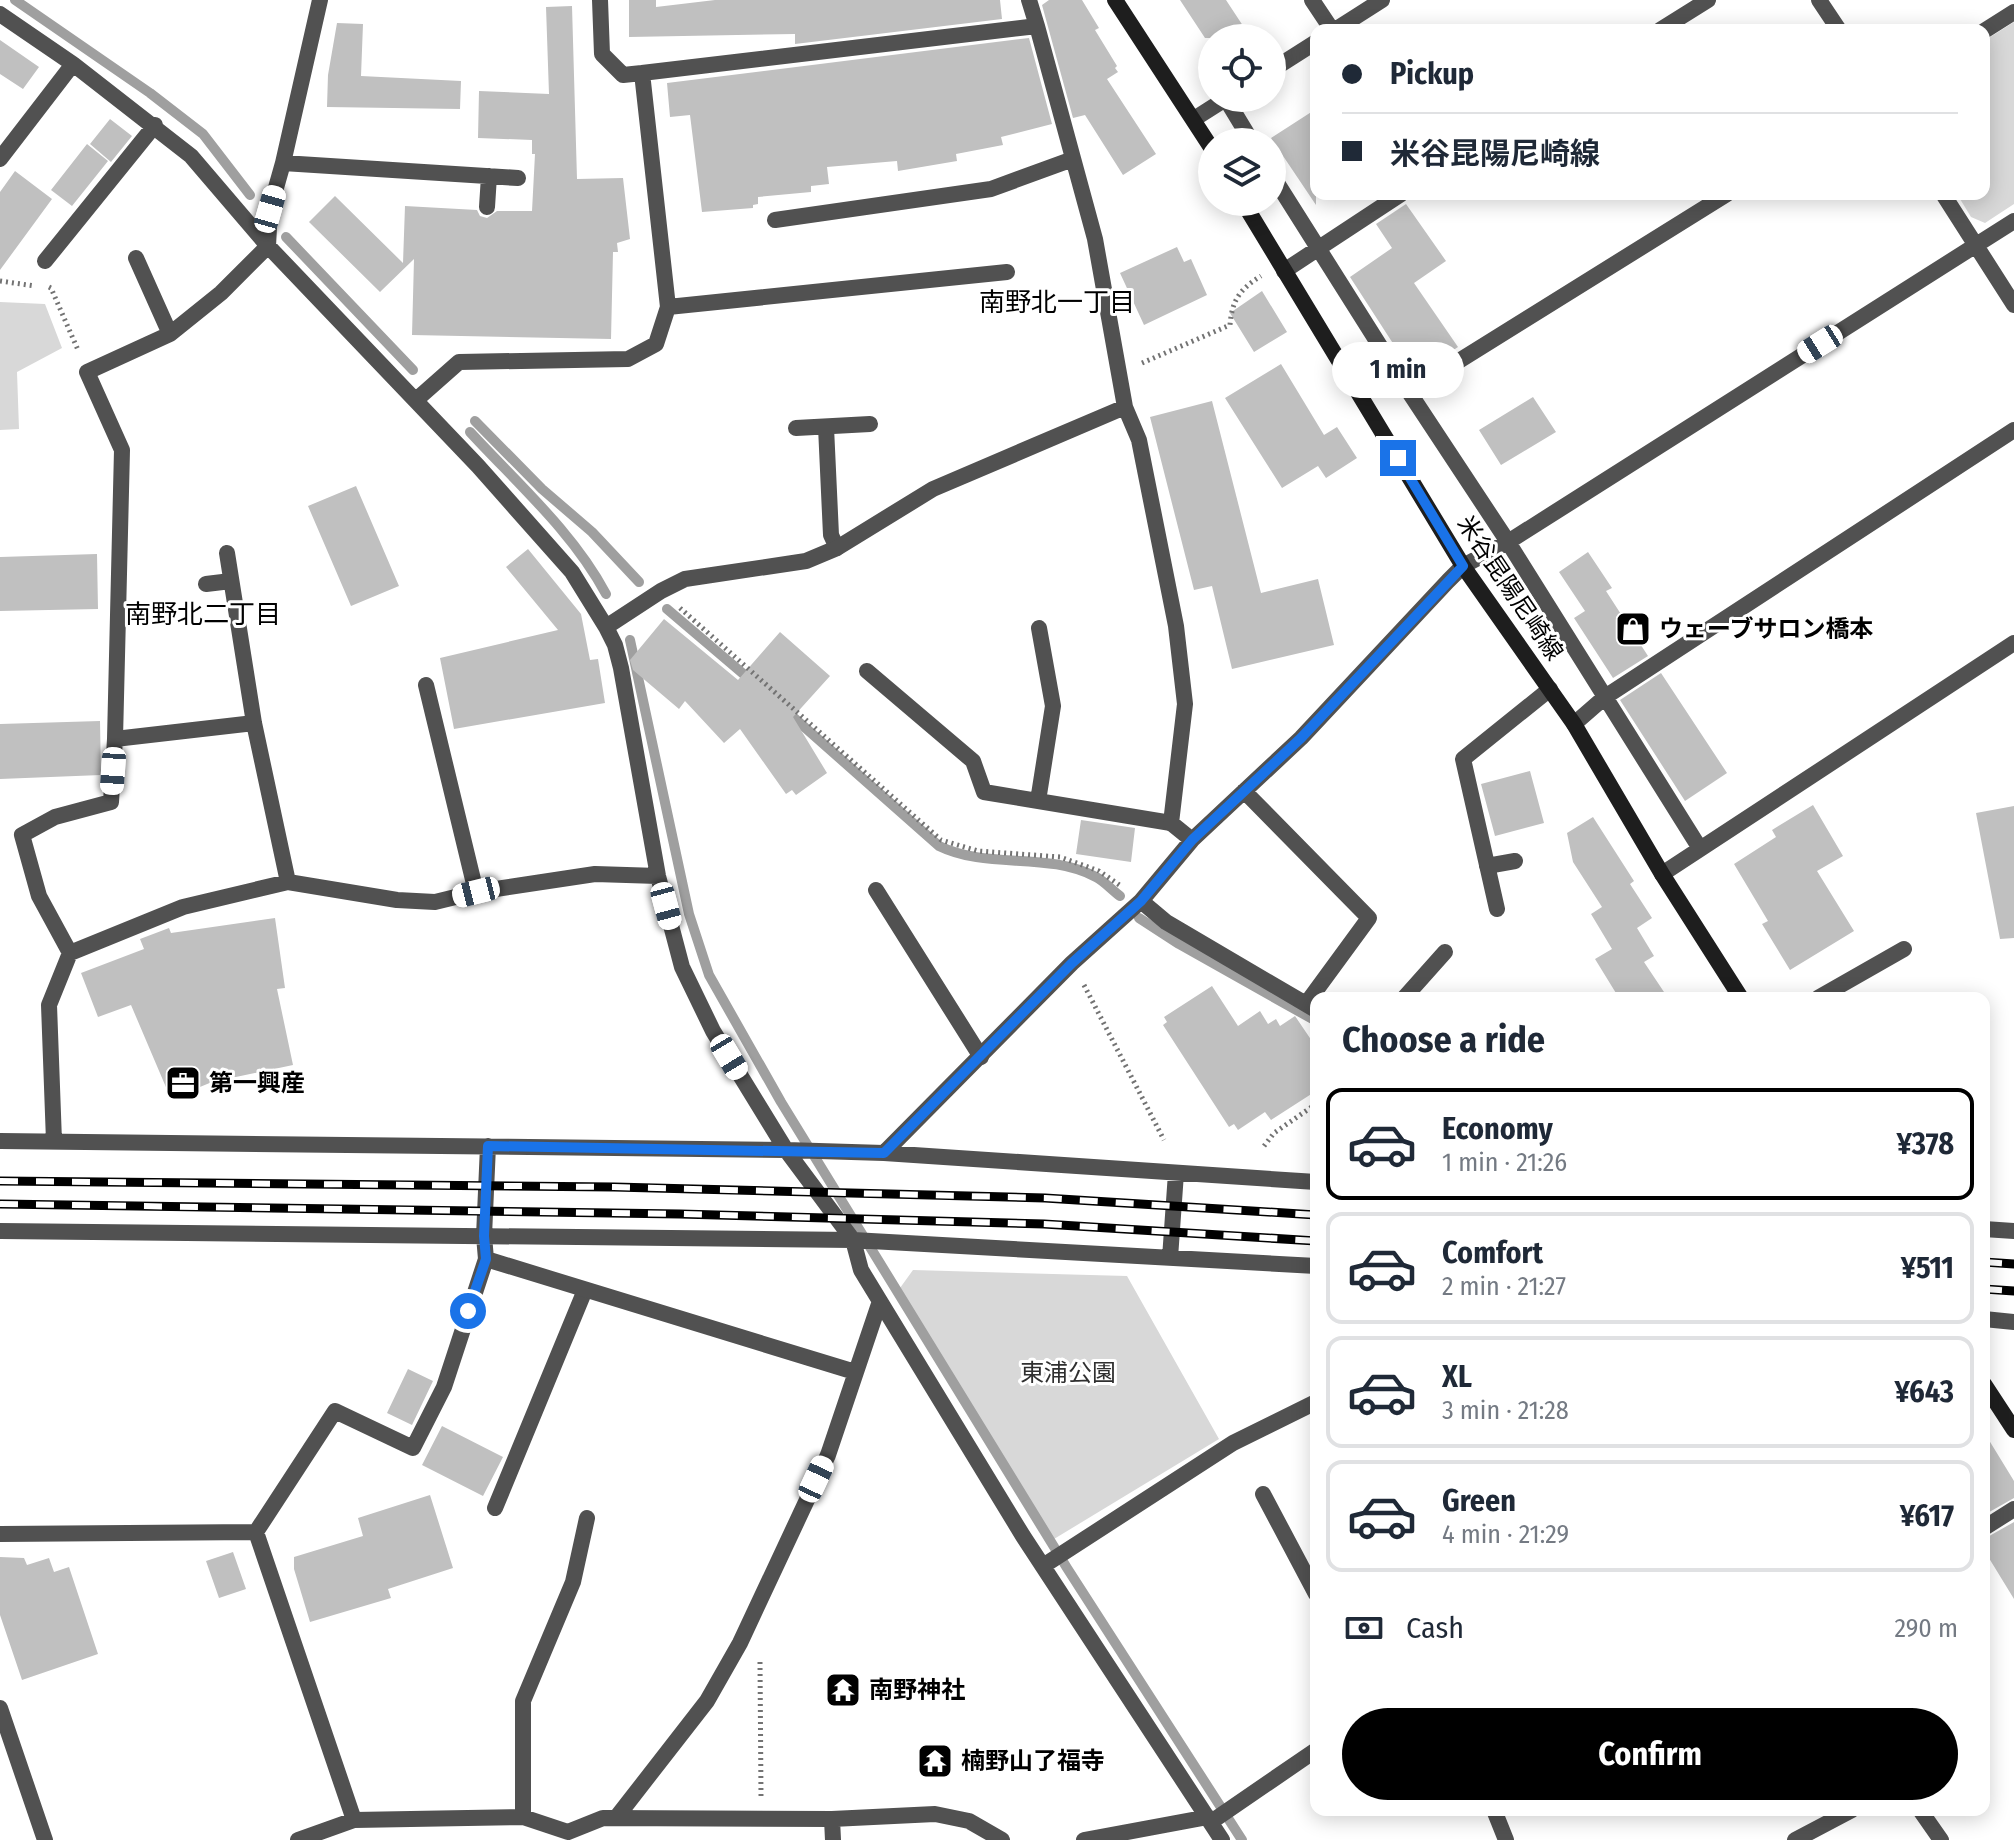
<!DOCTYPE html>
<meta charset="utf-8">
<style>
:root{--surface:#fff;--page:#f6f6f7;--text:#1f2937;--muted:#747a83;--line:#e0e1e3;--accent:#000}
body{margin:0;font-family:"Fira Sans Condensed","Noto Sans JP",sans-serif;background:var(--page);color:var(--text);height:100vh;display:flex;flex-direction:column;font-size:30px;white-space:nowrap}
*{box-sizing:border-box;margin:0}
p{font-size:26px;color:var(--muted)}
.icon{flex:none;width:44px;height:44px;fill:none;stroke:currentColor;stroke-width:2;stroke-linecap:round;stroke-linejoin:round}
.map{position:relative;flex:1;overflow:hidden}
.details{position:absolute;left:1310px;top:992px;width:680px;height:824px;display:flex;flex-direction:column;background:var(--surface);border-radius:16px;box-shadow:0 4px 20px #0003}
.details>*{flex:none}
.banner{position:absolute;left:1310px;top:24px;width:680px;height:176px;border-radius:16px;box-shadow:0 4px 20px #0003;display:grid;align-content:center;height:176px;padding:0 32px;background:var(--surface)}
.fabs{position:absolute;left:1198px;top:24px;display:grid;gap:16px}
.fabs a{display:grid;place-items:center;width:88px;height:88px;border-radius:50%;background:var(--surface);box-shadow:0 4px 20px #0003;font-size:40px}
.end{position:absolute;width:36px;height:36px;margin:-18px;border:10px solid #1a73e8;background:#fff;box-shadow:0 0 0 4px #fff}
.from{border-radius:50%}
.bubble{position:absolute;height:56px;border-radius:28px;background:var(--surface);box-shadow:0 4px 20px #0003;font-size:26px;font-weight:700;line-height:56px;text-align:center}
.car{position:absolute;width:24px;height:48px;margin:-24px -12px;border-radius:10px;box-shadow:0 0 6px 2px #0007;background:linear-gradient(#fff 24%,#345 0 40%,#fff 0 76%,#345 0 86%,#fff 0)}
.banner b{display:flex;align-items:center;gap:28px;height:76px;font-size:30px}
.banner b+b{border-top:2px solid var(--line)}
.banner i{width:20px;height:20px;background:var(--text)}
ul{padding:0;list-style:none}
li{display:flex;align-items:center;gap:24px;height:112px;margin:0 16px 12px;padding:0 16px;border:4px solid var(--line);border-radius:16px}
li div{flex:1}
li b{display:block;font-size:30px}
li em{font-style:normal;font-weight:700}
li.active{border-color:var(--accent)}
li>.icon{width:72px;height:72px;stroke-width:1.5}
h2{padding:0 32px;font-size:36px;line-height:96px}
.pay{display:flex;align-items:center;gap:20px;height:88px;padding:0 32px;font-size:30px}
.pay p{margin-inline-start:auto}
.cta{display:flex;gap:16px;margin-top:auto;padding:16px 32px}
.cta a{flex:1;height:92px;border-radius:48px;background:var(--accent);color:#fff;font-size:32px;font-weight:700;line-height:92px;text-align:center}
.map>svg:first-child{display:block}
</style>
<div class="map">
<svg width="2014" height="1840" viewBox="0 0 2014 1840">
<rect width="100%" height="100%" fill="#fff"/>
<path fill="#d8d8d8" d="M 2014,22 L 2014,204 L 1985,223 L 1971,217 L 1957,194 L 1984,194 L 1984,41 Z
M 0,302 L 45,304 L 62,348 L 17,372 L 19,429 L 0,430 Z
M 913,1270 L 1127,1276 L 1219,1439 L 1054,1539 L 900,1288 Z"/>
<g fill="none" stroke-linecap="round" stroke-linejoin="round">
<path stroke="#9f9f9f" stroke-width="10" d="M 15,0 L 150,93 L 203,134 L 250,195
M 286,237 L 413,370
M 475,421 L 542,489 L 592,532 L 639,582
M 470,432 C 517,483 573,532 606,594
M 667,609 L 754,683
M 630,640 L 689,914 L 709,975 L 781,1102 L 1067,1568 L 1242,1840
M 784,709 L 939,846 C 988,870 1047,851 1096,877 C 1104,881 1112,890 1120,896
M 1139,918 L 1179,944 L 1316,1021"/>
</g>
<path fill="#c0c0c0" d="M 629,0 L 656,0 L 656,7 L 715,0 L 1000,0 L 1002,19 L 795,44 L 795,34 L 629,37 Z
M 1049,0 L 1082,0 L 1099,28 L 1095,30 L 1117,66 L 1115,68 L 1118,72 L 1107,79 L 1156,154 L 1123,175 L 1085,115 L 1073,118 L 1042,5 Z
M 1180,0 L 1226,0 L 1251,38 L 1205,38 Z
M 572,6 L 577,179 L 623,178 L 630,239 L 617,243 L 618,252 L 613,252 L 611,339 L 412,335 L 414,259 L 380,292 L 309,222 L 335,196 L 403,263 L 405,206 L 477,210 L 480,216 L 487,218 L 497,211 L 532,211 L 535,154 L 532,154 L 532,140 L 478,138 L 479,91 L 549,94 L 546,7 Z
M 337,23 L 363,24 L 361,76 L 461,81 L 460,109 L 327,107 L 328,75 Z
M 1029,38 L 1052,124 L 1001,137 L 1003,145 L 956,154 L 957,161 L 898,171 L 897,161 L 827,167 L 829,184 L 811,186 L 811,192 L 758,197 L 758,204 L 753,205 L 753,208 L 702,212 L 690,115 L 670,117 L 667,83 Z
M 0,40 L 39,67 L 23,89 L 0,74 Z
M 1316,109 L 1316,205 L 1271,138 Z
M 110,119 L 132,136 L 111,162 L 90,144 Z
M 87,144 L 108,161 L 72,206 L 51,190 Z
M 15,171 L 52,199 L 0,270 L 0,192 Z
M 1406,204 L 1446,261 L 1414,283 L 1458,347 L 1420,372 L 1399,342 L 1394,345 L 1350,277 L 1392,248 L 1376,224 Z
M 1177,247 L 1184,262 L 1191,259 L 1207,295 L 1144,325 L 1120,273 Z
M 1262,291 L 1287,332 L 1254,352 L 1230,313 Z
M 1281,364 L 1324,435 L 1337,427 L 1357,458 L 1326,478 L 1318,466 L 1282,488 L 1225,398 Z
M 1533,397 L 1556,432 L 1501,465 L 1479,430 Z
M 1212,401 L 1261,593 L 1318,579 L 1334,645 L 1232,669 L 1212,586 L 1194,590 L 1150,417 Z
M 356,486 L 399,586 L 351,606 L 308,506 Z
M 528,549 L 581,614 L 590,660 L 598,659 L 605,703 L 454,729 L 440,658 L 558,630 L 506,567 Z
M 1588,552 L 1612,588 L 1606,591 L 1648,656 L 1613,678 L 1574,618 L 1585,611 L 1559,572 Z
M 97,554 L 98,609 L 0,611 L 0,557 Z
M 664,619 L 738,680 L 780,632 L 830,676 L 793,717 L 827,773 L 796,795 L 792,790 L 786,794 L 740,729 L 724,743 L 685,701 L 679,709 L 633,670 L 630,660 Z
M 1661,673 L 1727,773 L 1685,801 L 1620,700 Z
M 100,721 L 101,775 L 0,779 L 0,724 Z
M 1530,771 L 1544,823 L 1495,836 L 1481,784 Z
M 1813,805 L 1843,856 L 1817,871 L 1854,931 L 1790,970 L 1762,924 L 1768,921 L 1734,864 L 1776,837 L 1772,830 Z
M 2014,806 L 2014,938 L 2000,939 L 1976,813 Z
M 1593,817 L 1634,881 L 1630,884 L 1652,918 L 1637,928 L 1654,956 L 1644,962 L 1668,998 L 1619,998 L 1595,959 L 1612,949 L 1591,914 L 1602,907 L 1573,862 L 1567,833 Z
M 1081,820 L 1135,828 L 1131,862 L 1076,854 Z
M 275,918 L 285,988 L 277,989 L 293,1065 L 212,1082 L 171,1099 L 131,1005 L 98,1017 L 81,973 L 144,949 L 140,939 L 169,928 L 171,933 Z
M 1212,986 L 1238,1026 L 1260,1011 L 1268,1024 L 1276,1019 L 1280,1026 L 1295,1016 L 1316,1047 L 1316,1091 L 1271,1120 L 1265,1112 L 1238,1130 L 1234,1124 L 1229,1127 L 1163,1025 L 1167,1022 L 1164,1017 Z
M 408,1369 L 433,1381 L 412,1425 L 387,1413 Z
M 442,1426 L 503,1457 L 483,1496 L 422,1465 Z
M 1984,1432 L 2014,1481 L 2014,1498 L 1984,1515 Z
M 430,1495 L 453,1568 L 388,1589 L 391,1598 L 310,1622 L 294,1569 L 294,1557 L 363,1536 L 358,1518 Z
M 2014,1522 L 2014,1599 L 1984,1550 L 1984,1539 Z
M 233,1552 L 246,1589 L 219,1598 L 206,1561 Z
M 0,1557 L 24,1558 L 27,1565 L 49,1558 L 54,1572 L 69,1567 L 98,1654 L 22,1680 L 0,1615 Z"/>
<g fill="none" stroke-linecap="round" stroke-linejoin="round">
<path stroke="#737373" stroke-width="5" stroke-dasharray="2 4" stroke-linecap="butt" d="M 0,281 L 35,286
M 49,287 L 51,288 L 78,350
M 1142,363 L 1230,325 C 1232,300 1240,289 1261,276
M 680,608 L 941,840 L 978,851 L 1060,857 L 1099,871 L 1121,886
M 1084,985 L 1164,1140
M 1264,1146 L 1274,1133 L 1316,1104
M 760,1662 L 761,1796"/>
<path stroke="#515151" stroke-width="16" d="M 826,427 L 831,535 L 837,548
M 796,428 L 870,424
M 867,671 L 973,761 L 984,792 L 1171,823
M 1038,801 L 1053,706 L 1039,628
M 1487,866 L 1515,861
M 876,890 L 981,1057
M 1497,909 L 1463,759 L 1550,689
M 1404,998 L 1445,952
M 1818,998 L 1904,949
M 495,1508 L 585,1290
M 1795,1840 L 1852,1810"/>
<path stroke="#515151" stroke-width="16" d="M 600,0 L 602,54 L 623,75 L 642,73
M 1029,0 L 1037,26
M 1312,0 L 1332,30
M 1819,0 L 1839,30
M 0,14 L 73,64 L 191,156 L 268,246 L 478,466 L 572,572 L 606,627 L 615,645 L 621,668 L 658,876 L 682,967 L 713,1031 L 786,1150 L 853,1240 L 861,1270 L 1023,1536 L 1222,1840
M 1335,30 L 1382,0
M 1660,30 L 1708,0
M 1984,31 L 2014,12
M 1272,70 L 1316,42
M 1226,99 L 1252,142
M 1194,119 L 1227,98
M 0,159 L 73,64
M 283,163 L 518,178
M 1272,175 L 1409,392 L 1508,542 L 1699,847
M 1943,194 L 2014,305
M 487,207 L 489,176
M 775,220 L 991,189 L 1073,159
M 136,258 L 170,334
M 45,261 L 155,125
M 1284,271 L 1401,194
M 668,307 L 1007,272
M 1409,392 L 1727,194
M 416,400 L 459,362 L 628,359 L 656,344 L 668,307 L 642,73 L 1037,26 L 1095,239 L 1125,407 L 1139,440 L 1176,626 L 1185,704 L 1171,823 L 1192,840
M 227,553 L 254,723 L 288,882 L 397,900 L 435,902 L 476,892 L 595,874 L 658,876
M 206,584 L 231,581
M 606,627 L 661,591 L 685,579 L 806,561 L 837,548 L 933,489 L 1125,407
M 426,685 L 476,892
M 1574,724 L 1605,697 L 2014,430
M 115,739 L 254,723
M 1244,791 L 1369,918 L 1306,1004
M 1662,874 L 2014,643
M 1141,901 L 1166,922 L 1316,1010
M 70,953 L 39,896 L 22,835 L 55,817 L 111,802 L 115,739 L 122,450 L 87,372 L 170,334 L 221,293 L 268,246 L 270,209 L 283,163 L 320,0
M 0,1141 L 786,1150 L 884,1153 L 1316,1182
M 54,1141 L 49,1005 L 70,953 L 183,907 L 288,882
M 884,1153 L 1072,963 L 1141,901 L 1192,840 L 1301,738 L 1448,581 L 1463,566 L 1508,542 L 2014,221
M 1984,1229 L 2014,1231
M 0,1231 L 853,1240 L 1316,1266
M 1170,1258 L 1176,1173
M 486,1259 L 855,1372
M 1984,1319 L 2014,1322
M 1263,1494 L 1316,1594
M 1984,1528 L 2014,1509
M 256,1532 L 335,1411 L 413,1448 L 444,1387 L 486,1259 L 484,1236 L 488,1146
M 0,1534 L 256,1532 L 354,1820
M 1043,1566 L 1233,1443 L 1316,1402
M 0,1708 L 45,1840
M 1494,1810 L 1506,1840
M 1920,1810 L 1941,1840
M 523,1817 L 523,1701 L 573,1582 L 587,1518
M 616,1818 L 707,1701 L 740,1643 L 828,1455 L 880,1301
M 832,1819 L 833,1840
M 1211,1822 L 1316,1750
M 298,1840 L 354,1820 L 523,1817 L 568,1832 L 603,1818 L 832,1819 L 935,1814 L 969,1821 L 1002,1840
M 1084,1840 L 1208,1817"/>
<path stroke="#1e1e1e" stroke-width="16" d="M 1115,0 L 1212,149
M 1243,202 L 1463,566 L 1574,724 L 1662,874 L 1741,998
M 1984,1384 L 2014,1430"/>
<defs>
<path id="rail" d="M 0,1181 L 614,1187 L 1045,1198 L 1316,1215
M 0,1204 L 680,1214 L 1044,1224 L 1316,1241
M 1984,1262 L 2014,1264
M 1984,1289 L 2014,1291"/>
</defs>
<use href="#rail" stroke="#000" stroke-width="9"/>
<use href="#rail" stroke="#fff" stroke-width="6" stroke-dasharray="18" stroke-linecap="butt"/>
</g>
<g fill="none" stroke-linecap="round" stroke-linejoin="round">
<path stroke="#1a73e8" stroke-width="10" d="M 468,1311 L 486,1259 L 484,1236 L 488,1146 L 884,1153 L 1072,963 L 1141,901 L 1192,840 L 1301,738 L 1463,566 L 1398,458"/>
</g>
<defs>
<symbol id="shop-square" viewBox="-11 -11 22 22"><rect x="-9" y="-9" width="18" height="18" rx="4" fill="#000" stroke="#fff"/><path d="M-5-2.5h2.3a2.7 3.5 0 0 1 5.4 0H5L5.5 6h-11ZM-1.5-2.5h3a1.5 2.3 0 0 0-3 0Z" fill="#fff"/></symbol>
<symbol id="office-square" viewBox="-11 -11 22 22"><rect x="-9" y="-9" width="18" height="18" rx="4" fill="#000" stroke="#fff"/><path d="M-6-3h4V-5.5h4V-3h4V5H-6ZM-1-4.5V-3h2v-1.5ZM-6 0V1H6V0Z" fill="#fff"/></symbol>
<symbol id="temple-square" viewBox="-11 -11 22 22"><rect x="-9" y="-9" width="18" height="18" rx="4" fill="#000" stroke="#fff"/><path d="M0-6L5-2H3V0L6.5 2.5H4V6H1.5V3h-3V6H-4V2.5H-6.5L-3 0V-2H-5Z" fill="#fff"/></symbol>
</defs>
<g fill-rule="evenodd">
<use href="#shop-square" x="1613" y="609" width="40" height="40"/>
<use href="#office-square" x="163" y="1063" width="40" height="40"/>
<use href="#temple-square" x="823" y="1670" width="40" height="40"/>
<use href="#temple-square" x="915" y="1741" width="40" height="40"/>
</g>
<g text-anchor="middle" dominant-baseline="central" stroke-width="6" stroke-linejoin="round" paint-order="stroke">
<g font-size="24" fill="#000" stroke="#fff">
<text transform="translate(1510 588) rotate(56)">米谷昆陽尼崎線</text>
</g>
<g font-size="24" font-weight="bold" fill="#000" stroke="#fff" text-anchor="start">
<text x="1659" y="629">ウェーブサロン橋本</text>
<text x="209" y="1083">第一興産</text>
<text x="869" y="1690">南野神社</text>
<text x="961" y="1761">楠野山了福寺</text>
</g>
<g font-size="24" fill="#2f2f2f" stroke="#fff">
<text x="1068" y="1373">東浦公園</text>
</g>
<g font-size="26" fill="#000" stroke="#fff">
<text x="1057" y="302">南野北一丁目</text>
<text x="203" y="614">南野北二丁目</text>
</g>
</g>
</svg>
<div class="fabs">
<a><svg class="icon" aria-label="locate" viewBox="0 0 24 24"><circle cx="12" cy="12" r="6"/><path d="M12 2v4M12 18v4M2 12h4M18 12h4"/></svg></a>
<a><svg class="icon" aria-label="layers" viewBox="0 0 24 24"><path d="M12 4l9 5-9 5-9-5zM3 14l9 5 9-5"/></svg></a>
</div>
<i class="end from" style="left:468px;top:1311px"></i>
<i class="end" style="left:1398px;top:458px"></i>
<div class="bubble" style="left:1332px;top:342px;width:132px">1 min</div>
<i class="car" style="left:270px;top:209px;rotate:16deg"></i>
<i class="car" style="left:1820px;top:344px;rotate:238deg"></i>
<i class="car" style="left:113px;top:771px;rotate:184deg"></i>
<i class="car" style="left:476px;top:892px;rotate:256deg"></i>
<i class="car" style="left:666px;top:906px;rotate:165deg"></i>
<i class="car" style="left:729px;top:1057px;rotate:149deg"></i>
<i class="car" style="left:816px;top:1479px;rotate:25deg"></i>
<div class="banner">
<b><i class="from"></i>Pickup</b>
<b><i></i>米谷昆陽尼崎線</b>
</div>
<section class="details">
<h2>Choose a ride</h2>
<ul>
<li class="active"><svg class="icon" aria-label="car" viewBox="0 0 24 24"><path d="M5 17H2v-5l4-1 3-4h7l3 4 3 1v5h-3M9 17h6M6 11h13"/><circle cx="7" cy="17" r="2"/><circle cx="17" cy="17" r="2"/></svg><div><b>Economy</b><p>1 min · 21:26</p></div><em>¥378</em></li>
<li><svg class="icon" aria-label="car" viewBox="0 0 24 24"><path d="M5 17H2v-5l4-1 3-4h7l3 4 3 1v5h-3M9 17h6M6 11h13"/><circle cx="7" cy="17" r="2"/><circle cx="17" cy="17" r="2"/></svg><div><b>Comfort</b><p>2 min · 21:27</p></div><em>¥511</em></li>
<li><svg class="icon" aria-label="car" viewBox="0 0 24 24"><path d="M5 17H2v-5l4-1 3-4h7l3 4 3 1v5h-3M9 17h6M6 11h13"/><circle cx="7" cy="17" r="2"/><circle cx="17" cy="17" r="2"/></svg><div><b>XL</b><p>3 min · 21:28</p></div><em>¥643</em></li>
<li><svg class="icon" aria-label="car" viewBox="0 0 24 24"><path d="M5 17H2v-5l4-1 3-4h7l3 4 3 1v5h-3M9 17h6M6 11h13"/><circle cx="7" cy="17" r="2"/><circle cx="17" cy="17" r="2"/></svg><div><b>Green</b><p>4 min · 21:29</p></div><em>¥617</em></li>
</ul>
<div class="pay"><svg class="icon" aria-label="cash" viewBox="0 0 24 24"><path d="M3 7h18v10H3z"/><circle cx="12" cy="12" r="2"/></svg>Cash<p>290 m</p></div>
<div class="cta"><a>Confirm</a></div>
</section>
</div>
